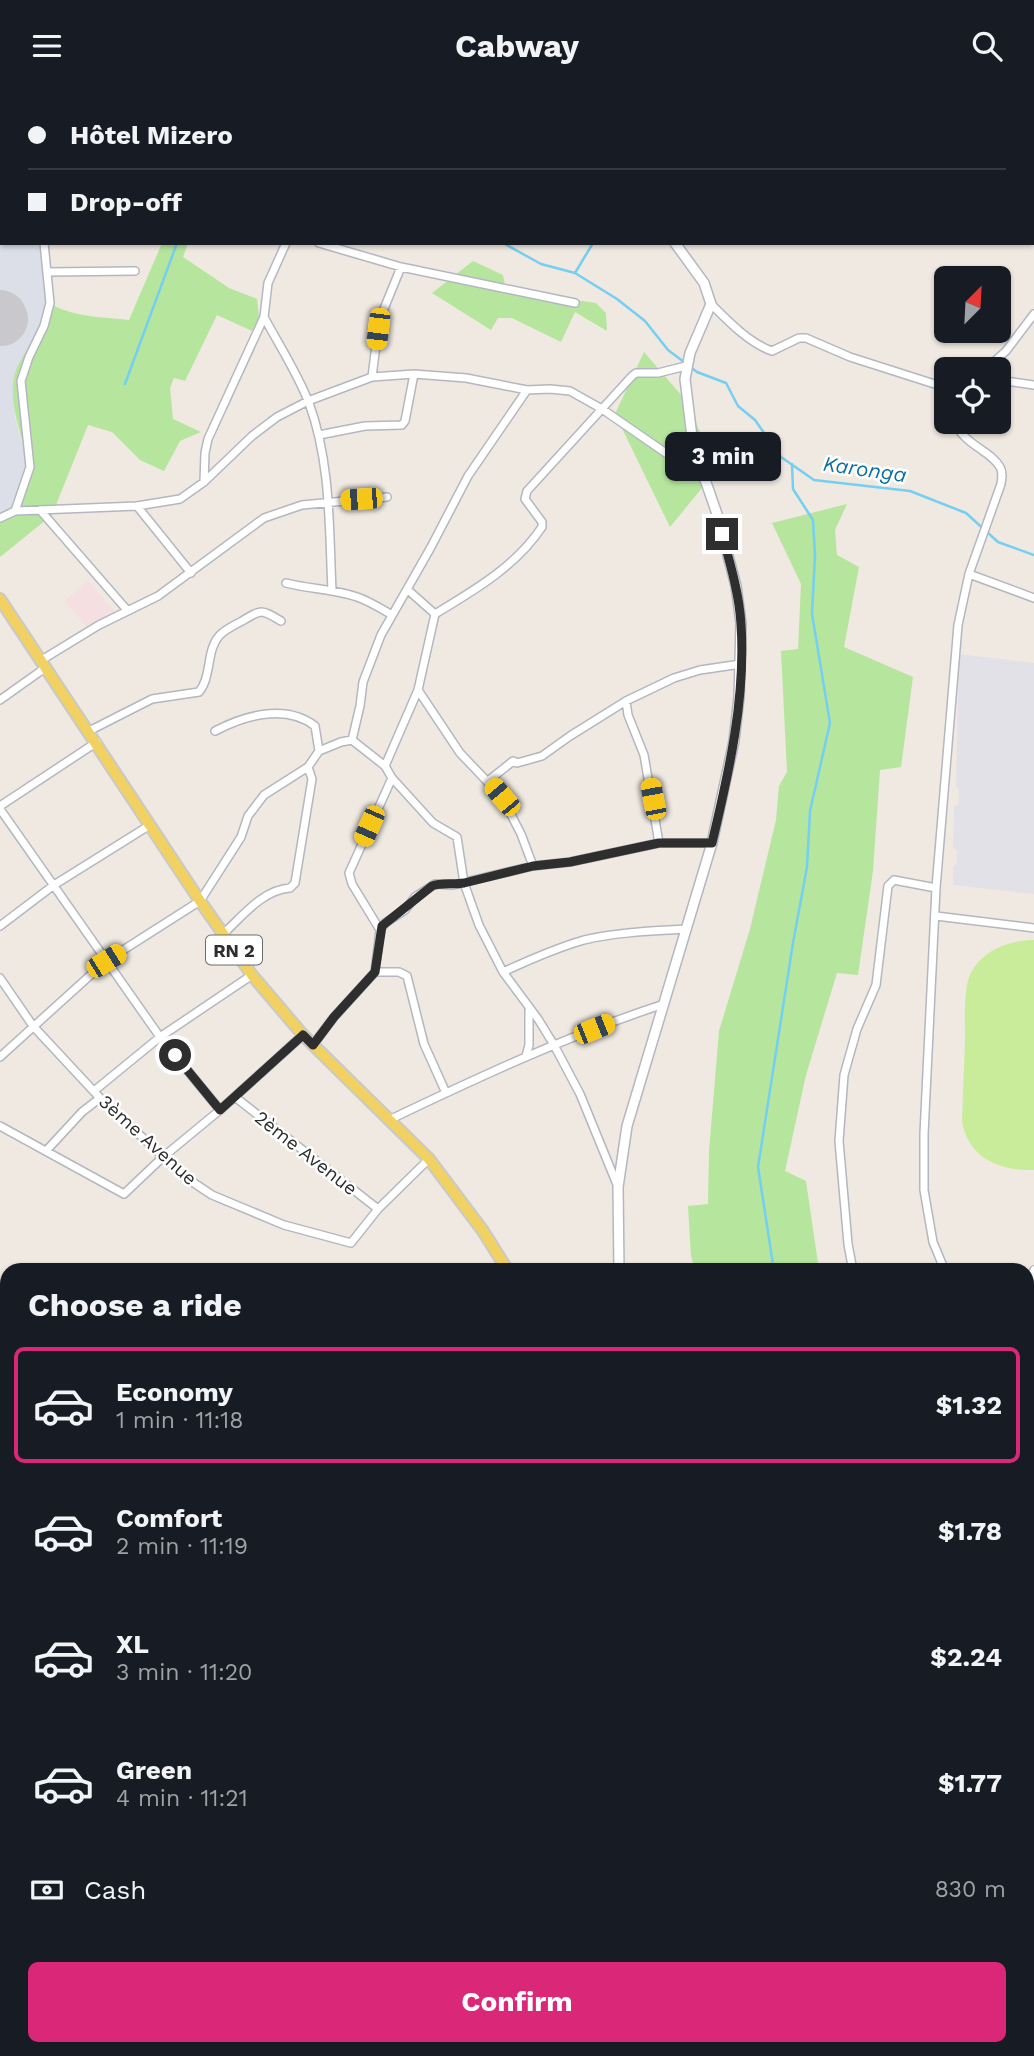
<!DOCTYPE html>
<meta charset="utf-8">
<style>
:root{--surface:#171b24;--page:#242831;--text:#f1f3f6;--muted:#9ea1a6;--line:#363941;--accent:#db2777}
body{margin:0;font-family:"Work Sans",sans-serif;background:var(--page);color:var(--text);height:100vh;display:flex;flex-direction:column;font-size:26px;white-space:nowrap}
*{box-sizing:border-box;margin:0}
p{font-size:23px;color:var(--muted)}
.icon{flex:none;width:38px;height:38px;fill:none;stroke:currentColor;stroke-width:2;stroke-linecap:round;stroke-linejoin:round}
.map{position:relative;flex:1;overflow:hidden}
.side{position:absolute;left:0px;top:1172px;width:1034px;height:793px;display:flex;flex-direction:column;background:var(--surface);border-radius:21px 21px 0 0;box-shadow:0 2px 5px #0004}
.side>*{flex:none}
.guide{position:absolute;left:0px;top:0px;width:1034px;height:154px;box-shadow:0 2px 5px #0004;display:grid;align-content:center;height:154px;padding:0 28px;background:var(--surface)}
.needle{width:46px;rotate:24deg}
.buttons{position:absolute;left:934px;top:175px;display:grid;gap:14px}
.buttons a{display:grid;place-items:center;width:77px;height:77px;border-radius:10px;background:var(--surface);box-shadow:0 2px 5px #0004;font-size:35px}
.end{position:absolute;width:32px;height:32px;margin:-16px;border:9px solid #2e2e2e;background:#fff;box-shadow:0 0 0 4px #fff}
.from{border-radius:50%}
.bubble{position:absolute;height:49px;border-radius:10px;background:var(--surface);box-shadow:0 2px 5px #0004;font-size:23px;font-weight:700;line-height:49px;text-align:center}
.car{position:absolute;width:21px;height:42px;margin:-21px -10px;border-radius:9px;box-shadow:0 0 5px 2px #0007;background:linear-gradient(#f5c518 24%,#345 0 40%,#f5c518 0 76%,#345 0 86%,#f5c518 0)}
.guide b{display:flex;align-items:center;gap:24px;height:66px;font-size:26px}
.guide b+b{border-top:2px solid var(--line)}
.guide i{width:18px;height:18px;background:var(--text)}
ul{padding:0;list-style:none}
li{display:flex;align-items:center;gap:21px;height:116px;margin:0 14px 10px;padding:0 14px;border:4px solid transparent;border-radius:10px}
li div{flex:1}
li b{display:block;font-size:26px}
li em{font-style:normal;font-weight:700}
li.on{border-color:var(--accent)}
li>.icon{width:63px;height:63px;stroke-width:1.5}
h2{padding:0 28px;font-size:32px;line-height:84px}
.pay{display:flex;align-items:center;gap:18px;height:77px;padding:0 28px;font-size:26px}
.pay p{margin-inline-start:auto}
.cta{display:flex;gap:14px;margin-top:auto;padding:14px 28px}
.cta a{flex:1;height:80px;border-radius:10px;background:var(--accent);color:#fff;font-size:28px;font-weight:700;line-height:80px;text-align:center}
header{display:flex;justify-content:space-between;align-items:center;height:91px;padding:0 28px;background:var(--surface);font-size:32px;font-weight:700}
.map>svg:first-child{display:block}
</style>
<header><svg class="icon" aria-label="menu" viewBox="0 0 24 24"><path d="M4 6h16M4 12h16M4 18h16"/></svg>Cabway<svg class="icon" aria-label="search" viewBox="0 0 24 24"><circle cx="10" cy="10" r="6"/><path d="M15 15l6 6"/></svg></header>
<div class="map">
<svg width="1034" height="1965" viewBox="0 0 1034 1965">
<rect width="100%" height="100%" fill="#efe9e1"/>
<path fill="#e3e1e8" d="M 959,563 L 1034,572 L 1034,803 L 953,794 L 953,776 L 957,771 L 957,760 L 953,756 L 954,716 L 959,712 L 959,698 L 956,696 Z"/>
<path fill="#f5dfe0" d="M 88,490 L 117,523 L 89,538 L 65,510 Z"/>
<path fill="#dcdee8" d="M 0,0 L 26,2 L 2,2 L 2,152 L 39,152 L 46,210 L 44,225 L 13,295 L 15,326 L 28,376 L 22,398 L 7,422 L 0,423 Z"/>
<path fill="#b6e59e" d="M 162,152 L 188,152 L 183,166 L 229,197 L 257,208 L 259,226 L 252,240 L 217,224 L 185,290 L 174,287 L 170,297 L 173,328 L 201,341 L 180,350 L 164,380 L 140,369 L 112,341 L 88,334 L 52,424 L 0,466 L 0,427 C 8,421 12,414 17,406 C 40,369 10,335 13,295 C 14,273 28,260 38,242 C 43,232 45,221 46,210 C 69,226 102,226 129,229 Z
M 473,170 L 503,184 L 506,199 L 596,212 L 606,222 L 607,240 L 575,221 L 561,251 L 512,227 L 498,227 L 491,239 L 432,202 Z
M 644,261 L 688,312 L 718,385 L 702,397 L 670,436 L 615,323 Z
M 847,413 L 835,439 L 837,464 L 859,476 L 844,556 L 913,586 L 901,676 L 880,679 L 873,780 L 858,884 L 837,882 L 806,984 L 785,1080 L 806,1090 L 819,1179 L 695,1179 L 691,1165 L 688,1115 L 708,1113 L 709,1060 L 719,940 L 750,838 L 776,729 L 779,695 L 787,681 L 781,560 L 798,558 L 801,493 L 772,432 Z
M 1027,1293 L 1034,1297 L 1034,1342 L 1027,1330 Z
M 1034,1509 L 1034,1606 L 1031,1608 L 1034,1614 L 1034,1664 L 1027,1668 L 1027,1652 L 1032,1643 L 1027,1633 L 1027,1512 Z"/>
<path fill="#c9ec9a" d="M 1034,849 L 1034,1079 C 999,1080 969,1067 962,1031 C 963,1003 964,976 965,949 C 965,931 964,912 967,894 C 973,863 1006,849 1034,849 Z"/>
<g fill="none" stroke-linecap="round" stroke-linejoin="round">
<path stroke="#75cff0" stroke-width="2.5" d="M 267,2 L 267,0
M 361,2 L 361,0
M 660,2 L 661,0
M 503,152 L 541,173 L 575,182 L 617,208 L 645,230 L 668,259 L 684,271
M 575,182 L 593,152
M 689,275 L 697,281 L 726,292 L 738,315 L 755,329 L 781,366 L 814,389 L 910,400 L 966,422 L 998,451 L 1034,464
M 125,293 L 177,152
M 774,1180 L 758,1076 L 793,852 L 807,776 L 810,720 L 830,632 L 812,523 L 815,465 L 813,429 L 793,398 L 792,373"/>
<path stroke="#c9c8cc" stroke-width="54" d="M 0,226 L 1,228"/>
<defs>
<path id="minor" d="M 33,0 L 34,2
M 946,0 L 947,2
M 41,2 L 48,0
M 735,2 L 739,0
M 967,2 L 970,0
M 319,152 L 401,176 L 575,212
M 47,181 L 135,180
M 711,213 C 728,230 749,252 772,260 L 799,247 L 806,247 L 850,266 L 947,297
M 264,226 C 279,254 298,283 309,312 C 331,372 329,437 332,499
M 986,278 L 1006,260 L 1034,223
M 372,286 L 379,230 L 401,176
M 999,289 L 1034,294
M 527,299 L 468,385 L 431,456 L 381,544 L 363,591 L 360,615 L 352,649 L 385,675 L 392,687 L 433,732 L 457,746 L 464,792 L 479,834 L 503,881 L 538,928 L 554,954 L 580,1003 L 618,1096
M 319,344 L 365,335 L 402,334 L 405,330 L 414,283
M 204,391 L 205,362 L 208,348 L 264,226 L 268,192 L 286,152
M 137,415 L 191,482
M 40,419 L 127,519
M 15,420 L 137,415 L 180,408 L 204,391 L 252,345 L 277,326 L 308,310 L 372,286 L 414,283 L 466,287 L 527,299 L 550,298 L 570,300 L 602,318 L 705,389
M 0,427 L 15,420 L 30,376 L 21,290 L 29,266 L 44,235 L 50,212 L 44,152
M 969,483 L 1034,507
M 286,492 C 309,498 334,498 357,506 C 369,510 380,517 392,524
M 408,499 L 435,523
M 40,570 L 99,534 L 158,505 L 264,427 L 302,414 L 387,406
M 418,599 L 460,662 L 502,706 L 521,743 L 533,775
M 0,609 L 45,577
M 626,610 L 628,624 L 644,664 L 659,752
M 89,640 L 152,608 L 199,601 C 212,585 206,560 219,545 C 225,538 235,534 242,530 C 262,518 261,518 281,530
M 215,640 C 244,625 285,612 315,635 L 319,660
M 385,675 L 418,599 L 435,523 C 475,499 516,475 542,436 L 542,431 L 525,408 L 527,400 L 632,285 L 636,282 L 658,282 L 686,275
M 392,687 L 349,782 L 352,793 L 380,839 L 385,832 L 405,819 L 415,806 L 435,793 L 453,794 L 533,775 L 570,771 L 659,752 L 712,752
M 488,690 L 513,670 L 517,672 L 542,665 L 570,645 L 626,610 L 674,587 L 700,579 L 741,573
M 0,715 L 97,651
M 0,718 L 160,946 L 220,1019
M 936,825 L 1034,837
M 0,835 L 54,794 L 150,734
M 223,843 C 243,825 262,799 290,797 L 295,792 L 312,688 L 308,676 L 319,660 L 341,651 L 352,649
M 375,881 L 399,881 L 407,885 L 424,953 L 446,1002
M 503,881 C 529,869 556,857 584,849 C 617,841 653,840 687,838
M 0,887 L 33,935 L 100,1007 L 185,1086 L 212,1104 L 284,1134 L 351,1152 L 378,1118 L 429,1068
M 313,954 L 334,926 L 375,881 L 380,839
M 526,965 L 529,954 L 529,918
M 0,966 L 106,870 L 200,810 L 241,746 L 248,725 L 264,704 L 308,676
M 94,1000 L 160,946 L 252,884
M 235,1006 L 378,1118
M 389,1029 C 479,986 569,944 664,913
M 0,1035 L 124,1103 L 163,1066 L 220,1019 L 303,944
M 46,1060 L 82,1021 L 100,1007
M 853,1180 L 848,1153 L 839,1050 L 844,984 L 857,938 L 876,894 L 888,795 L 894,789 L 936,797
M 945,1180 L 933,1151 L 924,1099 L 924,1043 L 936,797 L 958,534 L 969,483 L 1001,393 C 1002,387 1003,381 1000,376 C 990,359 966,355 954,331
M 1027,1196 L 1034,1179
M 1027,1258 L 1034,1261
M 0,1283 L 7,1285
M 1027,1347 L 1034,1360
M 0,1364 L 7,1364
M 0,1476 L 7,1478
M 1027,1506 L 1034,1502
M 0,1586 L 7,1547
M 0,1714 L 7,1715
M 1027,1754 L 1034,1755
M 1027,1889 L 1034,1891
M 465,1965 L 467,1958
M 511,1965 L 535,1958"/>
<path id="tertiary" d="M 549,0 L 550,2
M 619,1180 L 618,1096 L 627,1035 L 712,752 L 734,650 L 739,606 L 741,532 L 736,495 L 717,423 L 693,354 L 685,288 L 690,262 L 711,213 L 704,192 L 675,152"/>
<path id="secondary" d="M 0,1833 L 4,1823 L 7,1777"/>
<path id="primary" d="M 0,508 L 200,810 L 252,884 L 303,944 L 429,1068 L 483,1140 L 508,1180
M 1027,1674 L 1034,1671
M 593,1965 L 593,1958
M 770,1965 L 771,1958"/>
</defs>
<use href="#minor" stroke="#b4b7c1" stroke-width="10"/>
<use href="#tertiary" stroke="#b4b7c1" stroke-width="12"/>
<use href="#secondary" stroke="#b4b7c1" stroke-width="13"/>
<use href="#primary" stroke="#c9c9c9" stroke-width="14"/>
<use href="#minor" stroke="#fff" stroke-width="7"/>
<use href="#tertiary" stroke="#fff" stroke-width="9"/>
<use href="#secondary" stroke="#fff" stroke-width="10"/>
<use href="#primary" stroke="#f2d163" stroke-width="10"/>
</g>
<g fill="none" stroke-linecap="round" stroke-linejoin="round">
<path stroke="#2e2e2e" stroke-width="9" d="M 175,964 L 220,1019 L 303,944 L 313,954 L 334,926 L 375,881 L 382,835 L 432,795 C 441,791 453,794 464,792 L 533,775 L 570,771 L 659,752 L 712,752 C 729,681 746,606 741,533 C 739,502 730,472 722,443"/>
</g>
<g text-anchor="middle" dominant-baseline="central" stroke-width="5" stroke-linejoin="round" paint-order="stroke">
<rect fill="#fff" stroke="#6d6d6d" stroke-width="2" x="206" y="844.5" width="56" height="29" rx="5"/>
<g font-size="18" font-weight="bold" fill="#2e2e2e">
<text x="234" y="859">RN 2</text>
</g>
<g font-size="19" fill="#2e2e2e" stroke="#fff">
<text transform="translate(148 1049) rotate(42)">3ème Avenue</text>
<text transform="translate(306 1062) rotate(38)">2ème Avenue</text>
</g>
<g font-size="21" font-style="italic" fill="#0d6fa3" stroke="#fff">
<text transform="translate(865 378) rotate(8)">Karonga</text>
</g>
</g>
</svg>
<div class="buttons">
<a><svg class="needle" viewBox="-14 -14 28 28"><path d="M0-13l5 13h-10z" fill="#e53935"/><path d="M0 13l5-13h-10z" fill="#9ea1a6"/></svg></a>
<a><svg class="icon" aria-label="locate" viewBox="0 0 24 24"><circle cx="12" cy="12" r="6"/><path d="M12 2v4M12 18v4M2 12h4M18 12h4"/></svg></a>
</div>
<i class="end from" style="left:175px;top:964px"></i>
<i class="end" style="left:722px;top:443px"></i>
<div class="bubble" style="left:665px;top:341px;width:116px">3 min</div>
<i class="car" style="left:378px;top:238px;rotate:187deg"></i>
<i class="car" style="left:361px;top:408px;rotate:266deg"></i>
<i class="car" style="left:502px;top:706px;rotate:320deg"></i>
<i class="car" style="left:653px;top:708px;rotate:349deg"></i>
<i class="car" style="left:369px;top:735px;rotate:204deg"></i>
<i class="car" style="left:106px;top:870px;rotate:58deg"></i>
<i class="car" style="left:594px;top:938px;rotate:68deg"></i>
<div class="guide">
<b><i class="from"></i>Hôtel Mizero</b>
<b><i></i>Drop-off</b>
</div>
<section class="side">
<h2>Choose a ride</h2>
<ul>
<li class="on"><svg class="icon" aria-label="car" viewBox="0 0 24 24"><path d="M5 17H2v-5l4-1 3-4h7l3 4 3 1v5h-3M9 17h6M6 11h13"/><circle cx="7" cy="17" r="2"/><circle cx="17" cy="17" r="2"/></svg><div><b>Economy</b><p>1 min · 11:18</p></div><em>$1.32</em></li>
<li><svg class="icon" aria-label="car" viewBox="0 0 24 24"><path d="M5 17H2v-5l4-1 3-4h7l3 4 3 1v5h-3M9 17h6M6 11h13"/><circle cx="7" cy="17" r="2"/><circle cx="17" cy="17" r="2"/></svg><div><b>Comfort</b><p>2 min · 11:19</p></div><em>$1.78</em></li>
<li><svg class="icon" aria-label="car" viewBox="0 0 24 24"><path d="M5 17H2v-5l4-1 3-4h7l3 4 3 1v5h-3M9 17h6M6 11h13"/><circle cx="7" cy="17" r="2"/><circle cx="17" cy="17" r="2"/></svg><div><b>XL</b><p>3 min · 11:20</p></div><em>$2.24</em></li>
<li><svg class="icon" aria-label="car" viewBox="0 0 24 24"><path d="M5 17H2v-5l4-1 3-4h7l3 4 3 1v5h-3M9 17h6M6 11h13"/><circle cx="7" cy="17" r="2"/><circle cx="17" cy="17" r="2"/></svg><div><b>Green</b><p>4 min · 11:21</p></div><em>$1.77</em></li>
</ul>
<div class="pay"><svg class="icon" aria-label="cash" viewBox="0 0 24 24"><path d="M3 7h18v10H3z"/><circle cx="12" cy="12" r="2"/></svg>Cash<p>830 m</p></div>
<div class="cta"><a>Confirm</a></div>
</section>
</div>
